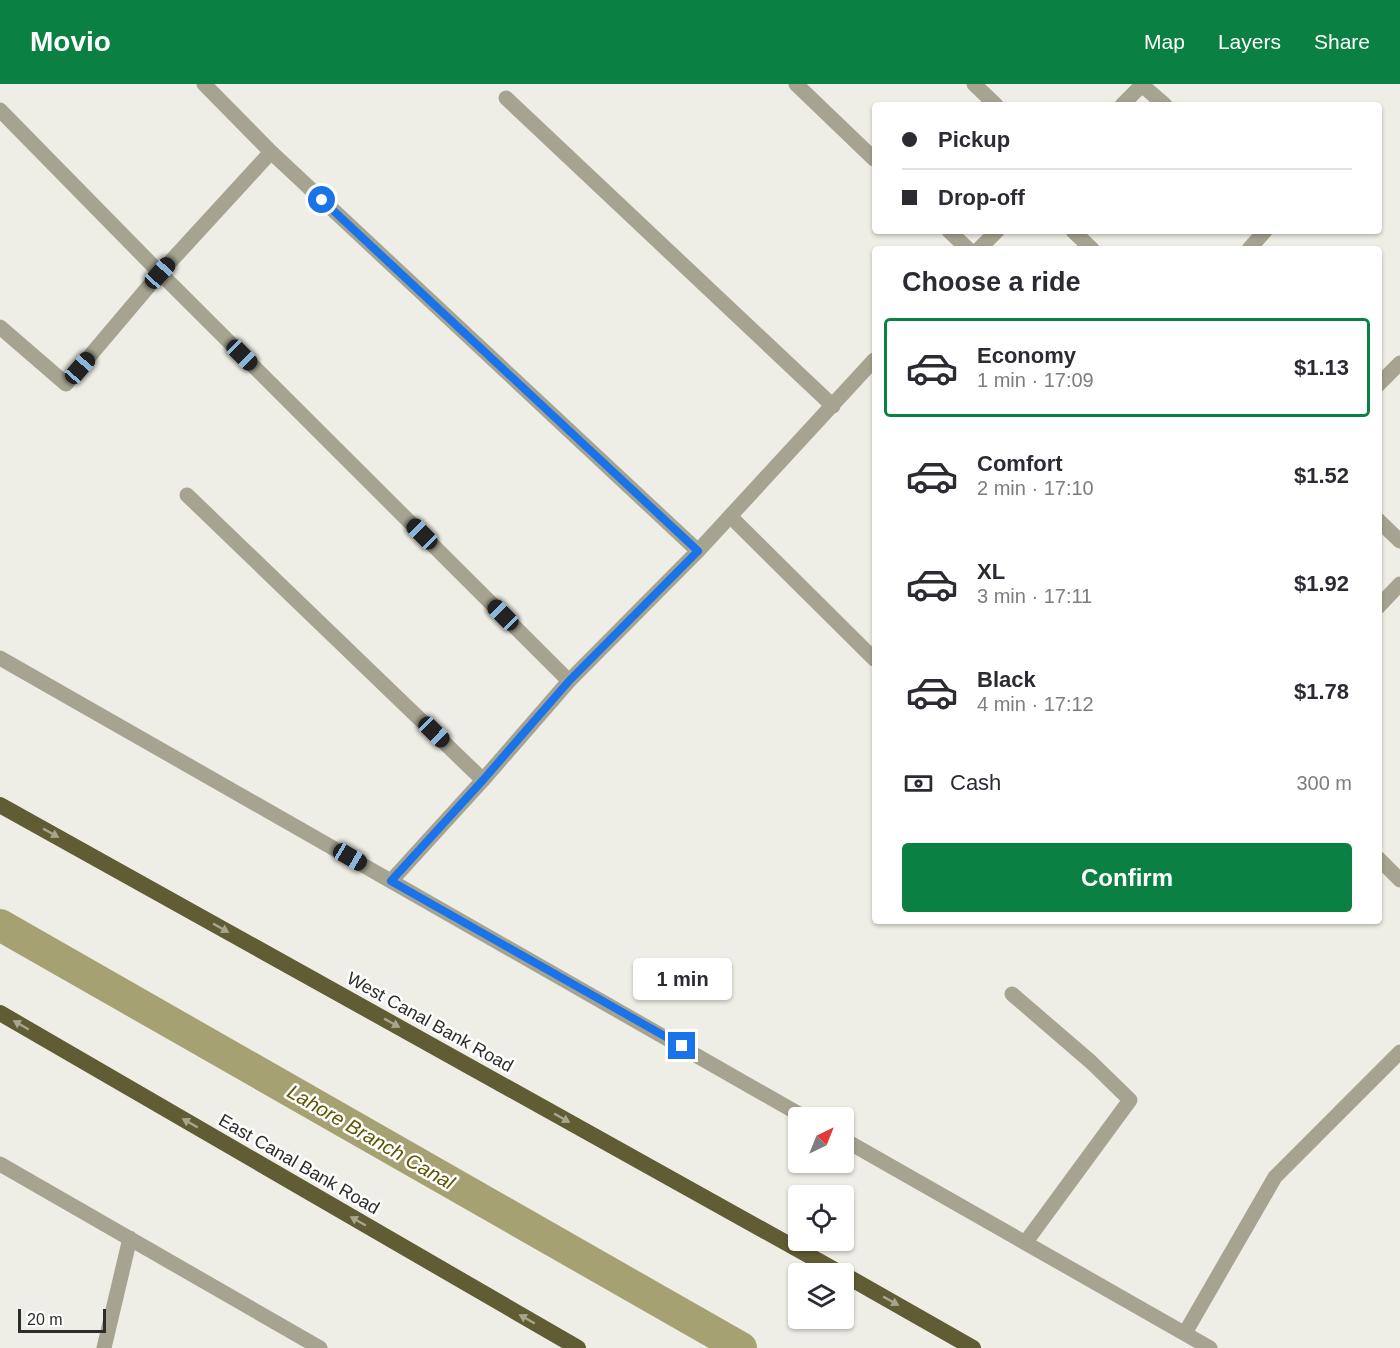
<!DOCTYPE html>
<meta charset="utf-8">
<style>
:root{--surface:#fff;--page:#f2f2f3;--text:#2b2b33;--muted:#7c7c81;--line:#e1e1e2;--accent:#0b8043}
body{margin:0;font-family:Helvetica,sans-serif;background:var(--page);color:var(--text);height:100vh;display:flex;flex-direction:column;font-size:22px;white-space:nowrap}
*{box-sizing:border-box;margin:0}
p{font-size:20px;color:var(--muted)}
.icon{flex:none;width:33px;height:33px;fill:none;stroke:currentColor;stroke-width:2;stroke-linecap:round;stroke-linejoin:round}
.map{position:relative;flex:1;overflow:hidden}
.details{position:absolute;left:872px;top:162px;width:510px;height:678px;display:flex;flex-direction:column;background:var(--surface);border-radius:6px;box-shadow:0 2px 4px #0004}
.details>*{flex:none}
.hud{position:absolute;left:872px;top:18px;width:510px;height:132px;border-radius:6px;box-shadow:0 2px 4px #0004;display:grid;align-content:center;height:132px;padding:0 30px;background:var(--surface)}
.needle{width:39px;rotate:43deg}
.fabs{position:absolute;left:788px;top:1023px;display:grid;gap:12px}
.fabs a{display:grid;place-items:center;width:66px;height:66px;border-radius:6px;background:var(--surface);box-shadow:0 2px 4px #0004;font-size:30px}
.scale{position:absolute;left:18px;bottom:15px;width:88px;box-sizing:border-box;padding-left:6px;border:3px solid #2c2c29;border-top:0;font-size:16px;line-height:21px;white-space:nowrap;color:#2c2c29;-webkit-text-stroke:4px #fff;paint-order:stroke}
.end{position:absolute;width:27px;height:27px;margin:-14px;border:8px solid #1a73e8;background:#fff;box-shadow:0 0 0 3px #fff}
.from{border-radius:50%}
.bubble{position:absolute;height:42px;border-radius:6px;background:var(--surface);box-shadow:0 2px 4px #0004;font-size:20px;font-weight:800;line-height:42px;text-align:center}
.car{position:absolute;width:18px;height:36px;margin:-18px -9px;border-radius:8px;box-shadow:0 0 4px 2px #0007;background:linear-gradient(#222 24%,#8ab4d8 0 40%,#222 0 76%,#8ab4d8 0 86%,#222 0)}
.hud b{display:flex;align-items:center;gap:21px;height:57px;font-size:22px}
.hud b+b{border-top:2px solid var(--line)}
.hud i{width:15px;height:15px;background:var(--text)}
ul{padding:0;list-style:none}
li{display:flex;align-items:center;gap:18px;height:99px;margin:0 12px 9px;padding:0 18px;border:3px solid transparent;border-radius:6px}
li div{flex:1}
li b{display:block;font-size:22px}
li em{font-style:normal;font-weight:800}
li.on{border-color:var(--accent)}
li>.icon{width:54px;height:54px;stroke-width:1.5}
h2{padding:0 30px;font-size:27px;line-height:72px}
.pay{display:flex;align-items:center;gap:15px;height:66px;padding:0 30px;font-size:22px}
.pay p{margin-inline-start:auto}
.primary-button{display:flex;gap:12px;margin-top:auto;padding:12px 30px}
.primary-button a{flex:1;height:69px;border-radius:6px;background:var(--accent);color:#fff;font-size:24px;font-weight:800;line-height:69px;text-align:center}
header{display:flex;align-items:center;gap:36px;box-sizing:border-box;height:84px;padding:0 30px;background:var(--accent);color:#fff}
header strong{font-size:28px}
nav{display:flex;gap:33px;margin-inline-start:auto;font-size:21px}
.map>svg:first-child{display:block}
</style>
<header>
<strong>Movio</strong>
<nav><a>Map</a><a>Layers</a><a>Share</a></nav>
</header>
<div class="map">
<svg width="1400" height="1264" viewBox="0 0 1400 1264">
<rect width="100%" height="100%" fill="#efeee6"/>
<g fill="none" stroke-linecap="round" stroke-linejoin="round">
<path stroke="#a6a172" stroke-width="32" d="M 0,841 L 741,1264"/>
<path stroke="#a6a490" stroke-width="15" d="M 204,0 L 271,68 L 698,467
M 796,0 L 874,75
M 974,0 L 996,21
M 1142,1 L 1165,21
M 506,14 L 833,322
M 1122,21 L 1143,0
M 0,26 L 160,189 L 569,597
M 949,147 L 968,165
M 1073,147 L 1092,165
M 979,165 L 997,147
M 1249,165 L 1265,147
M 0,243 L 66,300 L 160,189 L 271,68
M 1378,301 L 1400,279
M 187,411 L 483,696
M 730,432 L 874,575
M 1378,436 L 1400,457
M 1378,523 L 1400,500
M 0,574 L 806,1034
M 1378,774 L 1400,796
M 391,797 L 483,696 L 569,597 L 698,467 L 874,276
M 1012,910 L 1091,978 L 1130,1016 L 1025,1159
M 843,1055 L 1210,1264
M 0,1080 L 320,1264
M 1185,1249 L 1275,1093 L 1400,968
M 104,1264 L 130,1154"/>
<path stroke="#605c34" stroke-width="16" d="M 0,721 L 842,1190
M 0,929 L 578,1264
M 843,1190 L 973,1264"/>
</g>
<defs><path id="oneway-solid" d="M-6-.8H1V-3.2L6.5 0L1 3.2V.8H-6Z" transform="scale(1.5)"/></defs>
<g fill="#a8a58f">
<use href="#oneway-solid" transform="translate(51 749) rotate(29)"/>
<use href="#oneway-solid" transform="translate(221 844) rotate(29)"/>
<use href="#oneway-solid" transform="translate(392 939) rotate(29)"/>
<use href="#oneway-solid" transform="translate(21 941) rotate(-150)"/>
<use href="#oneway-solid" transform="translate(562 1034) rotate(29)"/>
<use href="#oneway-solid" transform="translate(190 1039) rotate(-150)"/>
<use href="#oneway-solid" transform="translate(358 1137) rotate(-150)"/>
<use href="#oneway-solid" transform="translate(891 1217) rotate(29)"/>
<use href="#oneway-solid" transform="translate(527 1235) rotate(-150)"/>
</g>
<g fill="none" stroke-linecap="round" stroke-linejoin="round">
<path stroke="#1a73e8" stroke-width="8" d="M 322,116 L 698,467 L 569,597 L 483,696 L 391,797 L 682,962"/>
</g>
<g text-anchor="middle" dominant-baseline="central" stroke-width="5" stroke-linejoin="round" paint-order="stroke">
<g font-size="18" fill="#2c2c29" stroke="#fff">
<text transform="translate(430 938) rotate(29)">West Canal Bank Road</text>
<text transform="translate(299 1080) rotate(30)">East Canal Bank Road</text>
</g>
<g font-size="20" font-style="italic" fill="#5e5500" stroke="#fff">
<text transform="translate(371 1053) rotate(30)">Lahore Branch Canal</text>
</g>
</g>
</svg>
<div class="fabs">
<a><svg class="needle" viewBox="-14 -14 28 28"><path d="M0-13l5 13h-10z" fill="#e53935"/><path d="M0 13l5-13h-10z" fill="#7c7c81"/></svg></a>
<a><svg class="icon" aria-label="locate" viewBox="0 0 24 24"><circle cx="12" cy="12" r="6"/><path d="M12 2v4M12 18v4M2 12h4M18 12h4"/></svg></a>
<a><svg class="icon" aria-label="layers" viewBox="0 0 24 24"><path d="M12 4l9 5-9 5-9-5zM3 14l9 5 9-5"/></svg></a>
</div>
<div class="scale">20 m</div>
<i class="end from" style="left:322px;top:116px"></i>
<i class="end" style="left:682px;top:962px"></i>
<div class="bubble" style="left:633px;top:874px;width:99px">1 min</div>
<i class="car" style="left:160px;top:189px;rotate:42deg"></i>
<i class="car" style="left:242px;top:271px;rotate:135deg"></i>
<i class="car" style="left:80px;top:284px;rotate:41deg"></i>
<i class="car" style="left:422px;top:450px;rotate:315deg"></i>
<i class="car" style="left:503px;top:531px;rotate:315deg"></i>
<i class="car" style="left:434px;top:648px;rotate:134deg"></i>
<i class="car" style="left:350px;top:773px;rotate:120deg"></i>
<div class="hud">
<b><i class="from"></i>Pickup</b>
<b><i></i>Drop-off</b>
</div>
<section class="details">
<h2>Choose a ride</h2>
<ul>
<li class="on"><svg class="icon" aria-label="car" viewBox="0 0 24 24"><path d="M5 17H2v-5l4-1 3-4h7l3 4 3 1v5h-3M9 17h6M6 11h13"/><circle cx="7" cy="17" r="2"/><circle cx="17" cy="17" r="2"/></svg><div><b>Economy</b><p>1 min · 17:09</p></div><em>$1.13</em></li>
<li><svg class="icon" aria-label="car" viewBox="0 0 24 24"><path d="M5 17H2v-5l4-1 3-4h7l3 4 3 1v5h-3M9 17h6M6 11h13"/><circle cx="7" cy="17" r="2"/><circle cx="17" cy="17" r="2"/></svg><div><b>Comfort</b><p>2 min · 17:10</p></div><em>$1.52</em></li>
<li><svg class="icon" aria-label="car" viewBox="0 0 24 24"><path d="M5 17H2v-5l4-1 3-4h7l3 4 3 1v5h-3M9 17h6M6 11h13"/><circle cx="7" cy="17" r="2"/><circle cx="17" cy="17" r="2"/></svg><div><b>XL</b><p>3 min · 17:11</p></div><em>$1.92</em></li>
<li><svg class="icon" aria-label="car" viewBox="0 0 24 24"><path d="M5 17H2v-5l4-1 3-4h7l3 4 3 1v5h-3M9 17h6M6 11h13"/><circle cx="7" cy="17" r="2"/><circle cx="17" cy="17" r="2"/></svg><div><b>Black</b><p>4 min · 17:12</p></div><em>$1.78</em></li>
</ul>
<div class="pay"><svg class="icon" aria-label="cash" viewBox="0 0 24 24"><path d="M3 7h18v10H3z"/><circle cx="12" cy="12" r="2"/></svg>Cash<p>300 m</p></div>
<div class="primary-button"><a>Confirm</a></div>
</section>
</div>
